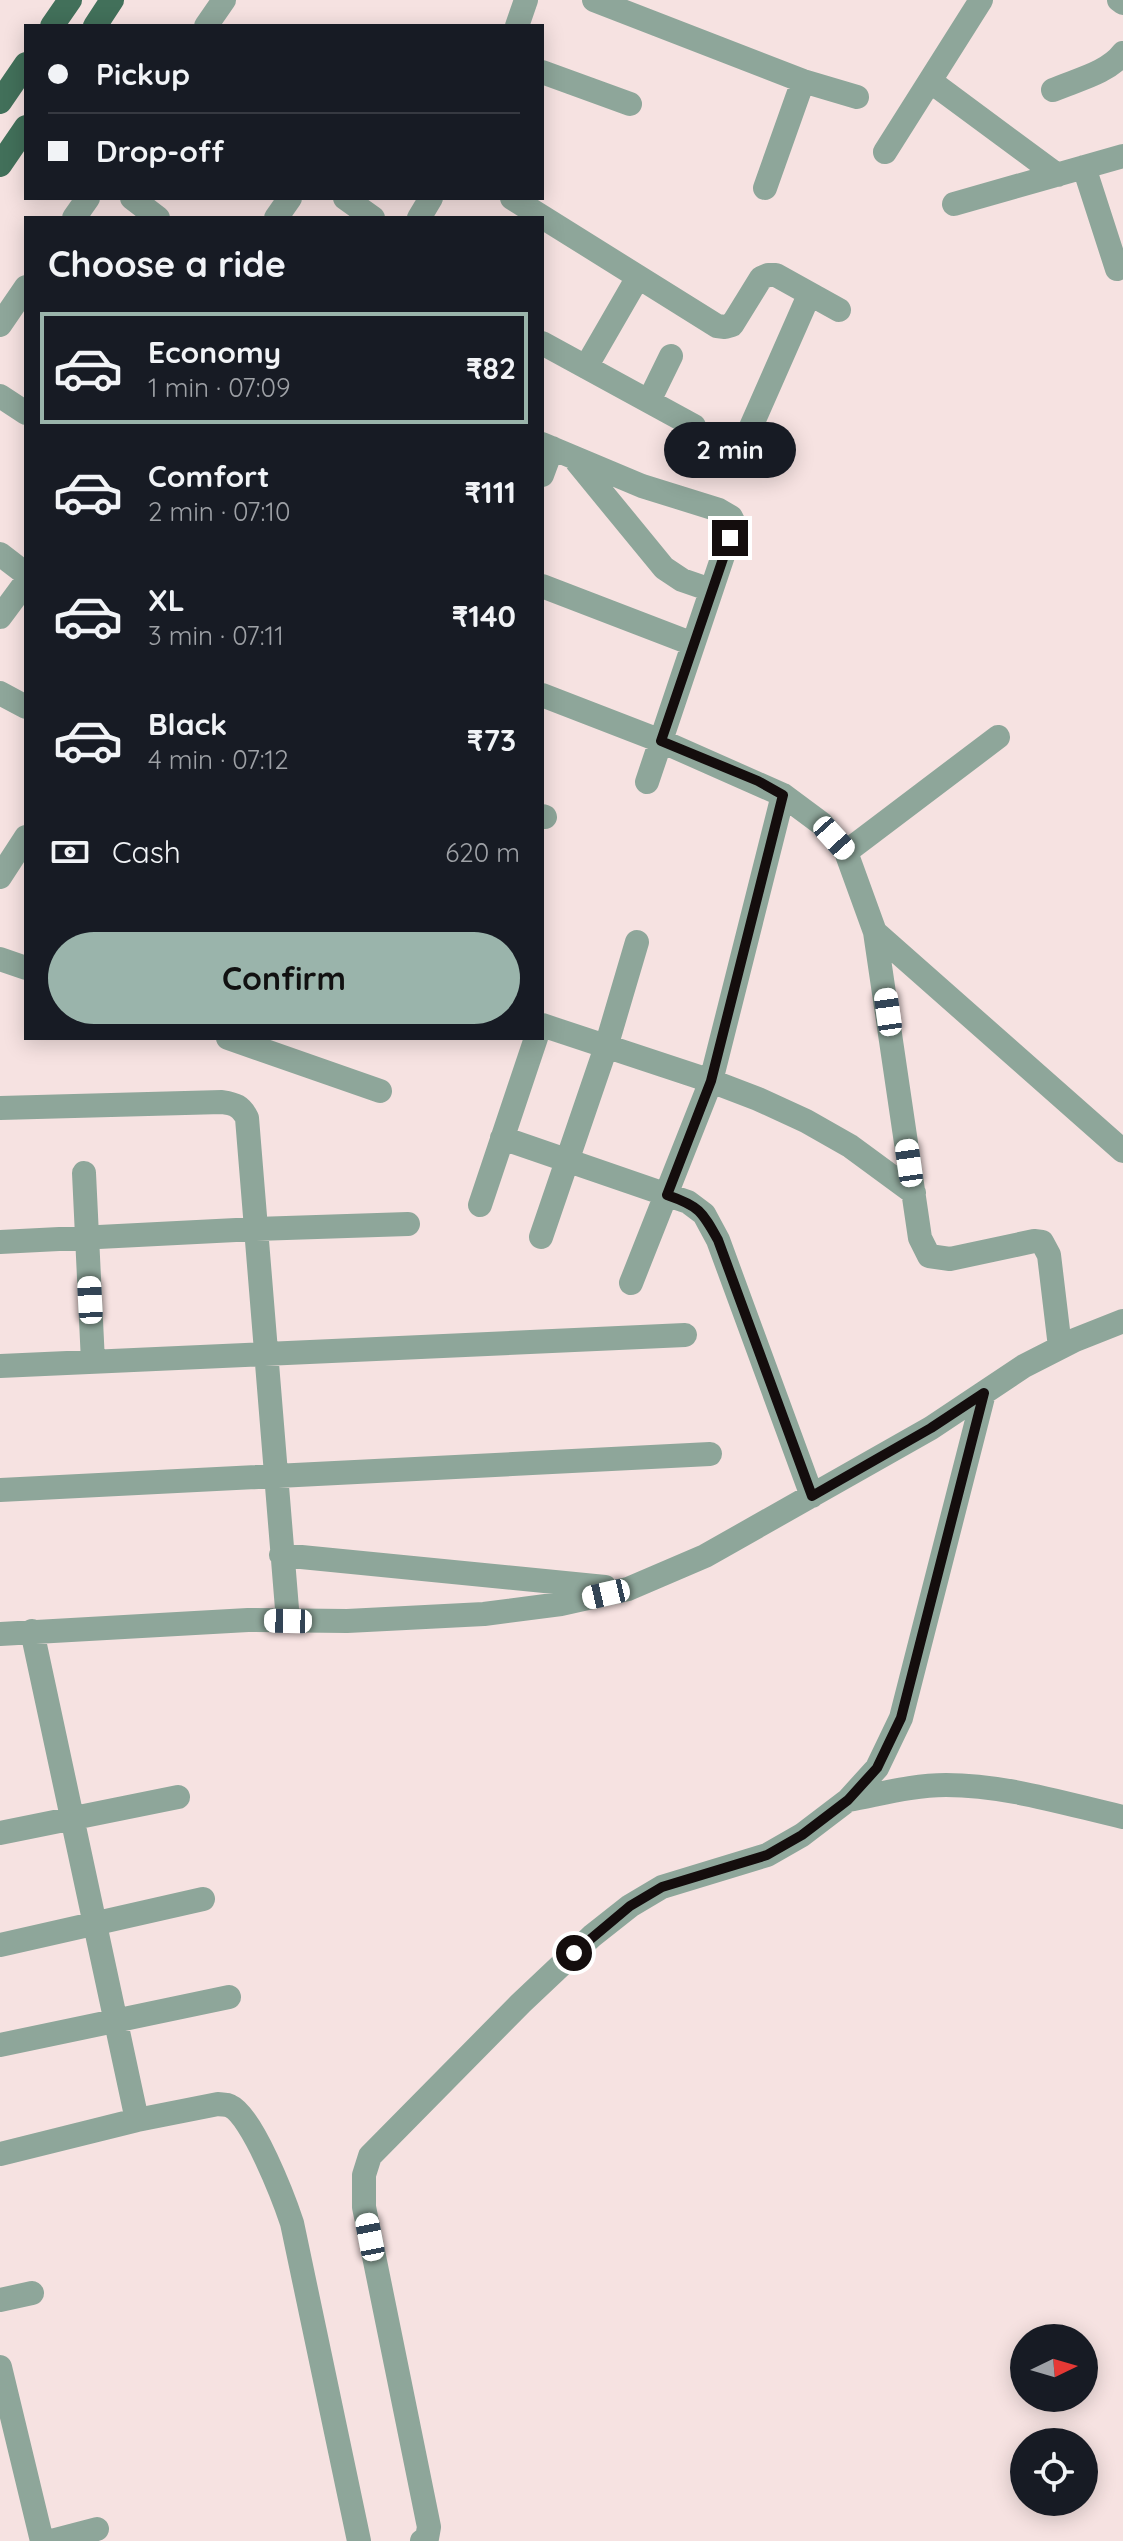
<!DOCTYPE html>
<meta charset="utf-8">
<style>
:root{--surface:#171b24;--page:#242831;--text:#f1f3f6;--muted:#9ea1a6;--line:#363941;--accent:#9ab4ab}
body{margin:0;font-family:Quicksand,sans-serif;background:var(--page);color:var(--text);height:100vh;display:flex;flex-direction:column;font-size:30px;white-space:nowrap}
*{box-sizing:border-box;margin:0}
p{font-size:26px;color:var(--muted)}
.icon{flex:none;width:44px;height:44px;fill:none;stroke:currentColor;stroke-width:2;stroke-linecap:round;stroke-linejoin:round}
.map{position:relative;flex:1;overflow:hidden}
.side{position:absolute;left:24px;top:216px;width:520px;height:824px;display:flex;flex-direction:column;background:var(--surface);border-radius:0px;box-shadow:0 4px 20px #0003}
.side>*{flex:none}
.banner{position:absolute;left:24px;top:24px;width:520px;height:176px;border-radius:0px;box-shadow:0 4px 20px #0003;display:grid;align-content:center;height:176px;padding:0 24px;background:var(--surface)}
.needle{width:52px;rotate:85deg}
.tools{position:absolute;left:1010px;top:2324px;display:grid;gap:16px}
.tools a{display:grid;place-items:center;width:88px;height:88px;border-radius:50%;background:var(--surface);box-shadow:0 4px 20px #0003;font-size:40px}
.end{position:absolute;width:36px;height:36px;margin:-18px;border:10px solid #140d0d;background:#fff;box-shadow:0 0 0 4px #fff}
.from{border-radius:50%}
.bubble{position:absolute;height:56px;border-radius:28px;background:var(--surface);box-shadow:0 4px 20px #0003;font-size:26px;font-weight:700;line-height:56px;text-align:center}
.car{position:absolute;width:24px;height:48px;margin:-24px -12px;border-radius:10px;box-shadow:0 0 6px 2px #0007;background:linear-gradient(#fff 24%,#345 0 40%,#fff 0 76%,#345 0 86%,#fff 0)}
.banner b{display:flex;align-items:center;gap:28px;height:76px;font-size:30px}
.banner b+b{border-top:2px solid var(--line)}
.banner i{width:20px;height:20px;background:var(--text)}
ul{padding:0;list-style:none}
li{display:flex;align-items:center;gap:24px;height:112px;margin:0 16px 12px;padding:0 8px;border:4px solid transparent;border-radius:0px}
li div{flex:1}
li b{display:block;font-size:30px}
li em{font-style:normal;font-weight:700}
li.selected{border-color:var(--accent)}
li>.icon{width:72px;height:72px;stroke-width:1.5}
h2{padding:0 24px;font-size:36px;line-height:96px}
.pay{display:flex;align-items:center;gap:20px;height:88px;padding:0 24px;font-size:30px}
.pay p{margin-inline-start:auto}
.action{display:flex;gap:16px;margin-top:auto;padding:16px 24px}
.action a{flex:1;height:92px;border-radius:48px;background:var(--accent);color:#111;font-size:32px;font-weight:700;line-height:92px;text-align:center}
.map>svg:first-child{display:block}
</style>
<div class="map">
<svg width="1123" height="2541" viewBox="0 0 1123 2541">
<rect width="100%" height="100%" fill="#f6e2e1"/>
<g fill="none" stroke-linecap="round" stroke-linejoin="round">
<path stroke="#8ea69a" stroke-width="24" d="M 594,0 L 803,81 L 857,97
M 1119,0 L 1123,3
M 206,26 L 224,0
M 517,26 L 526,0
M 542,72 L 630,104
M 930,81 L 1057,175
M 1053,90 C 1076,80 1108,73 1123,53
M 885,152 L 981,0
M 1084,167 L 1117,269
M 765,188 L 803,81
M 132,198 L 158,218
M 345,198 L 373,218
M 512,198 L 717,326 L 725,327 L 732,325 L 761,278 L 768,275 L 776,275 L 839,310
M 954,204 L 1123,156
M 74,218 L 88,198
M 276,218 L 290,198
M 419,218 L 431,198
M 0,325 L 26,287
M 542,343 L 694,426
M 586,367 L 638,277
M 0,396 L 26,413
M 649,401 L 671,356
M 746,438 L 809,295
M 542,444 L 642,486 L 719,510 L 731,517 L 734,523 L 647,782
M 577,462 L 664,568 L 682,580 L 711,590
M 542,475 L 552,448
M 0,554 L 26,574
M 542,586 L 693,644
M 0,617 L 26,582
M 0,693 L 26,707
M 542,695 L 661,741 L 783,795 L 822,824 L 846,852 L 875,932 L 920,1238 L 929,1256 L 950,1259 L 1034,1241 L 1042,1242 L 1049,1255 L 1060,1347
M 542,816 L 545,817
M 846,852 L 998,737
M 0,877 L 26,837
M 875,932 L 1123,1151
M 0,959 L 26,968
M 542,1025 L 711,1081 L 758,1099 L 806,1121 L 850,1146 L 914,1193
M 228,1038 L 380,1091
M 0,1108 L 222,1102 C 235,1104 241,1106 247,1118 L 288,1621
M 502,1138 L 688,1202 L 704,1214 L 718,1240 L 812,1496
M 84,1173 L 93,1362
M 480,1205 L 536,1038
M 541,1237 L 606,1047 L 637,942
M 0,1242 L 256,1229 L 408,1224
M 631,1283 L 711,1081 L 783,795
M 0,1366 L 685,1335
M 0,1490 L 710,1454
M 281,1555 L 605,1587
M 0,1634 L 248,1620 L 347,1621 L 484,1614 L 561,1604 L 628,1589 L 705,1556 L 931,1428 L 1024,1366 L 1075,1340 L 1123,1321
M 848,1800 C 881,1794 913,1785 946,1785 C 1006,1785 1066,1804 1123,1817
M 0,1833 L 178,1797
M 0,1945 L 203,1899
M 0,2045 L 229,1997
M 137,2120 L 218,2104 C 222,2105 226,2104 230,2106 C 252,2115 284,2199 292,2223 L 359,2541
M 0,2154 L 137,2120 L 32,1631
M 0,2300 L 32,2293
M 0,2367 L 42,2541
M 51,2541 L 97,2529
M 422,2541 L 427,2538 L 429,2527 L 364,2207 L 364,2175 L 370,2156 L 521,2003 L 592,1936 L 630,1906 L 662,1887 L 767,1855 L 802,1835 L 848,1800 L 877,1768 L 901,1718 L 984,1393"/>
<path stroke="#42705a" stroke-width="24" d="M 52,26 L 70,0
M 95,26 L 112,0
M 0,102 L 26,64
M 0,165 L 26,127"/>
</g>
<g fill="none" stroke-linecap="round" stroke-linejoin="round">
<path stroke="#140d0d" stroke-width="10" d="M 574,1953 L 630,1906 L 662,1887 L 767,1855 L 802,1835 L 848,1800 L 877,1768 L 901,1718 L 984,1393 L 931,1428 L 812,1496 L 718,1240 C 702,1211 699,1206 667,1195 L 711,1081 L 783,795 L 758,781 L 661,741 L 730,538"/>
</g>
</svg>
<div class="tools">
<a><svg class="needle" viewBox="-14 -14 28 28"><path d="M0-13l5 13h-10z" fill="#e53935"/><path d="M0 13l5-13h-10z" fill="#9ea1a6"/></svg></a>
<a><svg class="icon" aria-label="locate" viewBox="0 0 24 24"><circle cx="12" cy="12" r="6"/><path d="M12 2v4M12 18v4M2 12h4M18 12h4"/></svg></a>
</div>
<i class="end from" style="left:574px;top:1953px"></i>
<i class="end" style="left:730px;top:538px"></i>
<div class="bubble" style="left:664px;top:422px;width:132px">2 min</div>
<i class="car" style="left:834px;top:838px;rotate:138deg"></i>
<i class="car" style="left:888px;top:1012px;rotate:352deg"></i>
<i class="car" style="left:909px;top:1163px;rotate:352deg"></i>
<i class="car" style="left:90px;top:1300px;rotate:357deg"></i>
<i class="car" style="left:606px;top:1594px;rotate:257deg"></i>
<i class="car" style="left:288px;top:1621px;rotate:271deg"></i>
<i class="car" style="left:370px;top:2237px;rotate:349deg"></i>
<div class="banner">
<b><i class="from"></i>Pickup</b>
<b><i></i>Drop-off</b>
</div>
<section class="side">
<h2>Choose a ride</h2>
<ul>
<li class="selected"><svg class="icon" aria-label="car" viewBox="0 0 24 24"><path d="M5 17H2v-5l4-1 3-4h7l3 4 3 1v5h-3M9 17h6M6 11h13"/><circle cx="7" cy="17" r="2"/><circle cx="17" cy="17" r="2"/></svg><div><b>Economy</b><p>1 min · 07:09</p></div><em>₹82</em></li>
<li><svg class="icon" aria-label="car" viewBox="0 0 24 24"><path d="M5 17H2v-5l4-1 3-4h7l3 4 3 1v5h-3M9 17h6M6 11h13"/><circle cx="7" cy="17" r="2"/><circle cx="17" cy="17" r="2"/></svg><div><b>Comfort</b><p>2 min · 07:10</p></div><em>₹111</em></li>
<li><svg class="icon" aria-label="car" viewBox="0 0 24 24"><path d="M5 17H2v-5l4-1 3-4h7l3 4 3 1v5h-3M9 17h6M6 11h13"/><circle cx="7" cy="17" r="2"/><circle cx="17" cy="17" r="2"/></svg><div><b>XL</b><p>3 min · 07:11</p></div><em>₹140</em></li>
<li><svg class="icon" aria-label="car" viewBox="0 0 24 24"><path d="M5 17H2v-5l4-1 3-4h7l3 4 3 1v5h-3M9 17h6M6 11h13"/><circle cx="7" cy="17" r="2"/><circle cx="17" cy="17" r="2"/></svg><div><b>Black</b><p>4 min · 07:12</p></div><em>₹73</em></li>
</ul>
<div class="pay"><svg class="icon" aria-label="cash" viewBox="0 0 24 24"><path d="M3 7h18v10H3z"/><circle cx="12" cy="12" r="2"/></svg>Cash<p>620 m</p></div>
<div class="action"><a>Confirm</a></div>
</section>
</div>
